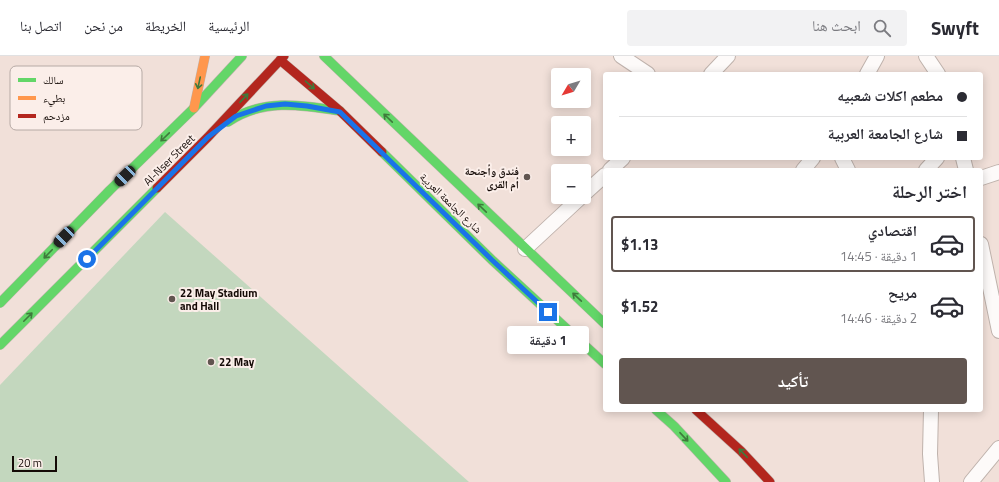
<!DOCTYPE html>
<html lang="ar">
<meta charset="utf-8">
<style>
:root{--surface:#fff;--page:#f2f2f3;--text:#2b2b33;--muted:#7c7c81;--line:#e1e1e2;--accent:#615550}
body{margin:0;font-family:"Titillium Web","Noto Naskh Arabic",sans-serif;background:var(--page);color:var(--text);direction:rtl;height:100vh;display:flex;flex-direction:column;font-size:15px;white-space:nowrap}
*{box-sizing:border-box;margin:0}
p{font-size:13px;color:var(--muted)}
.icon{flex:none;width:22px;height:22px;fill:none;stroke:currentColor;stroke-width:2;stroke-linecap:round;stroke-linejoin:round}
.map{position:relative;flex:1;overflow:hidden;direction:ltr}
.drawer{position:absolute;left:603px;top:112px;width:380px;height:244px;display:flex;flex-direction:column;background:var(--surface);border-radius:4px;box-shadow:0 2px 10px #0003;direction:rtl}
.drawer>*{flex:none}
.hud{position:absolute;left:603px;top:16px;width:380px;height:88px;border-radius:4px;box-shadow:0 2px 10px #0003;direction:rtl;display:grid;align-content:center;height:88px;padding:0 16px;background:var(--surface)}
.needle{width:26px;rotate:232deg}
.fabs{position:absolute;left:551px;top:12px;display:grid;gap:8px}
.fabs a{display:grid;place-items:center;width:40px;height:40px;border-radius:4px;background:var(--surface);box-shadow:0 2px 10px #0003;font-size:20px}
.scale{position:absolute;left:12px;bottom:10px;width:45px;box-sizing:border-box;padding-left:4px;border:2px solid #140a06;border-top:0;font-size:11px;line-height:14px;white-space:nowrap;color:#140a06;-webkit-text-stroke:3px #fbeee9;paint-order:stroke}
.end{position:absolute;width:18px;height:18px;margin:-9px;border:5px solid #1a73e8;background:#fff;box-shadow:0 0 0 2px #fff}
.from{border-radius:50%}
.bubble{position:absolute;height:28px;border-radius:4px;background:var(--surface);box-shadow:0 2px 10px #0003;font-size:13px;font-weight:700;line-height:28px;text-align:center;direction:rtl}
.car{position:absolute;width:12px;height:24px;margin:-12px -6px;border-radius:5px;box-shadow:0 0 3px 1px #0007;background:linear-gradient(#222 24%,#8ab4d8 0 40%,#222 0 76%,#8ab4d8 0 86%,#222 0)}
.hud b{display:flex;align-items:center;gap:14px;height:38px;font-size:15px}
.hud b+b{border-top:1px solid var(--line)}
.hud i{width:10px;height:10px;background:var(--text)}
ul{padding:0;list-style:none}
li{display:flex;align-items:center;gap:12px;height:56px;margin:0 8px 6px;padding:0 8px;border:2px solid transparent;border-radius:4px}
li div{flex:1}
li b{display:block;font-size:15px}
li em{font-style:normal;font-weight:700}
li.on{border-color:var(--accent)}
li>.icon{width:36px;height:36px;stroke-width:1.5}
h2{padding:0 16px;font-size:18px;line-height:48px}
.action{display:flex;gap:8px;margin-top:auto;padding:8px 16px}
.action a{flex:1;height:46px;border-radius:4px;background:var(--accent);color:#fff;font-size:16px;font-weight:700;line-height:46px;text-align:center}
header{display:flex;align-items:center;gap:24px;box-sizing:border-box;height:56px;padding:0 20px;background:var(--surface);border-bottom:1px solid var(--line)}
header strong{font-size:19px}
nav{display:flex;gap:22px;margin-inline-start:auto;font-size:14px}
.search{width:280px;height:36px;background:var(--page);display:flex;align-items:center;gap:10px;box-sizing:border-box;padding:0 14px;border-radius:4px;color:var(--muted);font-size:15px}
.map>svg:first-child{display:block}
</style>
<header>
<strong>Swyft</strong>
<div class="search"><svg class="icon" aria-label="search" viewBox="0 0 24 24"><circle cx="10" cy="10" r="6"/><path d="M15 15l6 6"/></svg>ابحث هنا</div>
<nav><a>الرئيسية</a><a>الخريطة</a><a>من نحن</a><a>اتصل بنا</a></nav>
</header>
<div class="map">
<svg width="999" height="426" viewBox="0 0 999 426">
<rect width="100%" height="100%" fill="#f1e0d9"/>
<path fill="#c3d7be" d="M 165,156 L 469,426 L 0,426 L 0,329 Z"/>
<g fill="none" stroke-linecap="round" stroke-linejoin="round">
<defs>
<path id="street" d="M 621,0 L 648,18
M 926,0 L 938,18
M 711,18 L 728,0
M 867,18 L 877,0
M 842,102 L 848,114
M 963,102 L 966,114
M 610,114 L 623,102
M 803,114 L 813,102
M 926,114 L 937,102
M 981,122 L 999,116
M 584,138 L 605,119
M 981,188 L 999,275
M 525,193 L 581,141
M 931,354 L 930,398 L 932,426
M 971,426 L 999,392"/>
<path id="fast" d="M 324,0 L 605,268
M 228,66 C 262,42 302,49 340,55
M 382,96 L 492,204 L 605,308
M 0,247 L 110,134 L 193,53 L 242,0
M 0,289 L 157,132
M 656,354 L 674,370 L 726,426"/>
<path id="slow" d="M 194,52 L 205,0"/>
<path id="jam" d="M 280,4 L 340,55 L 382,96
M 157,132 L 208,81 L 284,0
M 696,354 L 741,395 L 770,426"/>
</defs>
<use href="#street" stroke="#bfb2ac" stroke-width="16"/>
<use href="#fast" stroke="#bfb2ac" stroke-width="10"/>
<use href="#slow" stroke="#bfb2ac" stroke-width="10"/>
<use href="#jam" stroke="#bfb2ac" stroke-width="10"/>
<use href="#street" stroke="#fdfaf9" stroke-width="14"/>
<use href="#fast" stroke="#63d668" stroke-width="9"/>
<use href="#slow" stroke="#ff974d" stroke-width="9"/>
<use href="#jam" stroke="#b3261e" stroke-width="9"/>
</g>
<defs><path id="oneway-shaft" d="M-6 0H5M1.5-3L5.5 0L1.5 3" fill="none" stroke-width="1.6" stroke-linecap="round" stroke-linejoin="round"/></defs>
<g stroke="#3f7a3c">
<use href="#oneway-shaft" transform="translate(199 27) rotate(102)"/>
<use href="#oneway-shaft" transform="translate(310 29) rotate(41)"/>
<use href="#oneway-shaft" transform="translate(244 42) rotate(-47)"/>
<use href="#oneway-shaft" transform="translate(388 62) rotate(-136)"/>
<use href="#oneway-shaft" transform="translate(165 81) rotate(136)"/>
<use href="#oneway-shaft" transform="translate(482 152) rotate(-136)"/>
<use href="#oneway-shaft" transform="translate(48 198) rotate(134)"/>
<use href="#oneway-shaft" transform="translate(577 241) rotate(-137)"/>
<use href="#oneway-shaft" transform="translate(28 261) rotate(-45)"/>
<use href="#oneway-shaft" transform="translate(684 381) rotate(47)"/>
<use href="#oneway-shaft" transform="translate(743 397) rotate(-134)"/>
</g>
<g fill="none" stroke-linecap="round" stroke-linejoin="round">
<path stroke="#1a73e8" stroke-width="5" d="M 87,203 L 208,81 L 236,60 L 266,50 L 285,48 L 307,50 L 340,56 L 492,204 L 548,256"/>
</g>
<g fill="#615550" stroke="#fbeee9" stroke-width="1.5">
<circle cx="527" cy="121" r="4"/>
<circle cx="172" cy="243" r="4"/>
<circle cx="211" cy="306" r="4"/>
</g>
<g text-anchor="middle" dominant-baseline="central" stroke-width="4" stroke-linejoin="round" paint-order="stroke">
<g font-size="11" fill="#140a06" stroke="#fbeee9">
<text transform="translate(169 104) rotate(-45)">Al-Nser Street</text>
<text transform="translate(451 147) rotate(44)">شارع الجامعة العربية</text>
</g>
<g font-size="11" font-weight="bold" fill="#140a06" stroke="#fbeee9" text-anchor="start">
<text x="519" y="115" text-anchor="end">فندق وأجنحة<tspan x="519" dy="13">أم القرى</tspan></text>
<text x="180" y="237">22 May Stadium<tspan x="180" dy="13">and Hall</tspan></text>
<text x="219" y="306">22 May</text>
</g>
</g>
<rect x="10" y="10" width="132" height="64" rx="6" fill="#fbeee9" stroke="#b6aaa5" stroke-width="1"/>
<rect x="18" y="22" width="18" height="4" fill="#63d668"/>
<rect x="18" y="40" width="18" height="4" fill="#ff974d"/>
<rect x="18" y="58" width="18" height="4" fill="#b3261e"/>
<g font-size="11" fill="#140a06">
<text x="43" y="28">سالك</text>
<text x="43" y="46">بطيء</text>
<text x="43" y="64">مزدحم</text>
</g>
</svg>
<div class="fabs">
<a><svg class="needle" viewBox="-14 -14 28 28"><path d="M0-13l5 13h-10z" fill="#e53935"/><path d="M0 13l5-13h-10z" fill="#7c7c81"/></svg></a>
<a>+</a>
<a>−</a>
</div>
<div class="scale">20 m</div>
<i class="end from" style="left:87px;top:203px"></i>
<i class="end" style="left:548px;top:256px"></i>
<div class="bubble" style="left:507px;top:270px;width:82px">1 دقيقة</div>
<i class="car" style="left:125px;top:120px;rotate:226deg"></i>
<i class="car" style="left:64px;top:181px;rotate:224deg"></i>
<div class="hud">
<b><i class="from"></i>مطعم اكلات شعبيه</b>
<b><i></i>شارع الجامعة العربية</b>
</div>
<section class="drawer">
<h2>اختر الرحلة</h2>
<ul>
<li class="on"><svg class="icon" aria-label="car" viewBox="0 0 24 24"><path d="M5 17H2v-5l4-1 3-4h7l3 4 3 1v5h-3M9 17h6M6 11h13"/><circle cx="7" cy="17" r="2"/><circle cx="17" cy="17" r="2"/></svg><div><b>اقتصادي</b><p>1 دقيقة · 14:45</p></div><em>$1.13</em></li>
<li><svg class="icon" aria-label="car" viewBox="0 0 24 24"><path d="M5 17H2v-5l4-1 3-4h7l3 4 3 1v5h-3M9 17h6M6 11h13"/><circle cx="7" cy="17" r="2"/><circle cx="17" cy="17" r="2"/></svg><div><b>مريح</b><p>2 دقيقة · 14:46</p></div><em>$1.52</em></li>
</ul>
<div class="action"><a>تأكيد</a></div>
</section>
</div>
